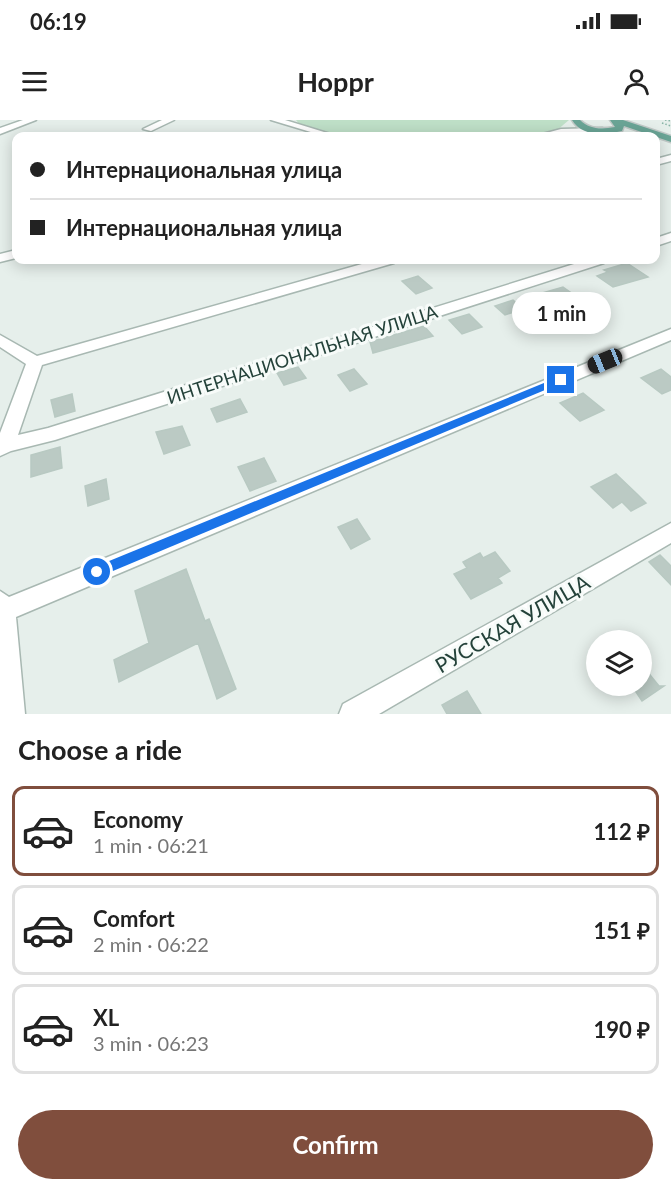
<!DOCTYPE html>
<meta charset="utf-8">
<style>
:root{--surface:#fff;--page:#f6f6f6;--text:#222;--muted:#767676;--line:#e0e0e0;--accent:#804e3d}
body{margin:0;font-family:Lato,sans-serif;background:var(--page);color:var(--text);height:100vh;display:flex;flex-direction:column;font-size:22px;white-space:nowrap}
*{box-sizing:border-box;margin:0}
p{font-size:20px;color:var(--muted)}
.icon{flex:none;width:33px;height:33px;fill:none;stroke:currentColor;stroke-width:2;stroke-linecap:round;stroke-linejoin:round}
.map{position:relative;height:594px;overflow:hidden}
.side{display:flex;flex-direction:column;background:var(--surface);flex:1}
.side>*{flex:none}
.banner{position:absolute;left:12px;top:12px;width:648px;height:132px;border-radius:12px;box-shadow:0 3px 15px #0003;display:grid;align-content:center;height:132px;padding:0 18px;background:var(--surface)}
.buttons{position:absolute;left:586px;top:510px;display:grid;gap:12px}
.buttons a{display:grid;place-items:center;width:66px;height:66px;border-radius:50%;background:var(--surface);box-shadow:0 3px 15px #0003;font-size:30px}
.end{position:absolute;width:27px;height:27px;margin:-14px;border:8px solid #1a73e8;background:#fff;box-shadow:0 0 0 3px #fff}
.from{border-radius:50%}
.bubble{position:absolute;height:42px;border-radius:21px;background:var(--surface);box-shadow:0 3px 15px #0003;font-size:20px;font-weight:700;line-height:42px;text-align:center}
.car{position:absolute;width:18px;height:36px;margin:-18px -9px;border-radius:8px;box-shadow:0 0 4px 2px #0007;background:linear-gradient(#222 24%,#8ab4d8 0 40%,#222 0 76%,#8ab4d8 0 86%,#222 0)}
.banner b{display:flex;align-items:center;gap:21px;height:57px;font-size:22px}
.banner b+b{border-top:2px solid var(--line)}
.banner i{width:15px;height:15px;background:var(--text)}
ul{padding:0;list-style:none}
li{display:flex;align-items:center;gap:18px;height:90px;margin:0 12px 9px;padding:0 6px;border:3px solid var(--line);border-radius:12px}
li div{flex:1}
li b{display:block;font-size:22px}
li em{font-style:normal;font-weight:700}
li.selected{border-color:var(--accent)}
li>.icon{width:54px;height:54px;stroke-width:1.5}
h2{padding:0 18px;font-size:27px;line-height:72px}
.action{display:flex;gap:12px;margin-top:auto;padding:12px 18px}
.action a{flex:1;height:69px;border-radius:36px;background:var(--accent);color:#fff;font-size:24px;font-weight:700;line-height:69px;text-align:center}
.status{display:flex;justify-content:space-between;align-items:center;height:42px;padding:0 30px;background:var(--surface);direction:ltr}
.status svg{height:16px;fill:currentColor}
header{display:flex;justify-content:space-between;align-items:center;height:78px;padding:0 18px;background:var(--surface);font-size:27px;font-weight:700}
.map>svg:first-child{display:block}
</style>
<div class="status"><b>06:19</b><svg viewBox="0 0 49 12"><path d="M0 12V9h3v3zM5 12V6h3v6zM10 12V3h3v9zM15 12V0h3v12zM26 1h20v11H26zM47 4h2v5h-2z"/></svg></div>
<header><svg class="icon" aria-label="menu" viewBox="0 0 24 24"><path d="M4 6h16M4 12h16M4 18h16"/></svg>Hoppr<svg class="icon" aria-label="person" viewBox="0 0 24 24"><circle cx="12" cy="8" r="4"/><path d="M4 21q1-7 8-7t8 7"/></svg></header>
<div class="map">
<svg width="671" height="594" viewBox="0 0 671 594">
<rect width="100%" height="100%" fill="#e6efeb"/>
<path fill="#bfe0c8" d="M 296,0 L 569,0 L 556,11 L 529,16 L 338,16 L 300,5 Z"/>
<path fill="#bbcac4" stroke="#b8c9c2" stroke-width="1.5" d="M 627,143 L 648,157 L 613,167 L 597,156 L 608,152 L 604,150 Z
M 418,156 L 432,168 L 416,174 L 402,161 Z
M 563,167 L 580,179 L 559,186 L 542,173 Z
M 513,180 L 523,189 L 505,195 L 495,186 Z
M 469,194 L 482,207 L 462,214 L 449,200 Z
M 424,206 L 433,216 L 373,233 L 370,222 Z
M 298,247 L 306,258 L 284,265 L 277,253 Z
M 354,249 L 367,264 L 350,271 L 338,255 Z
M 661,249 L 671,257 L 671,270 L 662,274 L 641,258 Z
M 583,273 L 604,290 L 580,301 L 560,283 Z
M 72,274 L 75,291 L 55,297 L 51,280 Z
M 240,279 L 247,292 L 217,302 L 211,289 Z
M 182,306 L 190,325 L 164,334 L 156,312 Z
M 60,327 L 62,348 L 31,357 L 31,335 Z
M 264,338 L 276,361 L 250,371 L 238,347 Z
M 616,354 L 637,374 L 646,383 L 631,391 L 622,382 L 613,388 L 591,367 Z
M 106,359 L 109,379 L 88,386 L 85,366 Z
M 357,399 L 370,419 L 351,429 L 338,407 Z
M 495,432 L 510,451 L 498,458 L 502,463 L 471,479 L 454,454 L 467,448 L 463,442 L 480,433 L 483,438 Z
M 660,435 L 671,446 L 671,465 L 649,442 Z
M 186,449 L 205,501 L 209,499 L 236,569 L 217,579 L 198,523 L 119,562 L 114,540 L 149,523 L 135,471 Z
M 642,545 L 659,566 L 664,566 L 642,581 L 632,566 L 642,566 Z
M 467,571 L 481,594 L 447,594 L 442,585 Z"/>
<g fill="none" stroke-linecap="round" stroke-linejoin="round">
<defs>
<path id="minor" d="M 23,0 L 36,0 L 0,14 L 0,8 Z
M 162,0 L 174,0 L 151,11 L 143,9 Z
M 271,0 L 285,0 L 337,16 L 324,16 Z
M 602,8 L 605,9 L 605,13 L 535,16 L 561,9 Z
M 671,35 L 671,41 L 656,45 L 656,39 Z
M 671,113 L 671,121 L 656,126 L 656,118 Z
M 16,130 L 16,138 L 0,142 L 0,134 Z
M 376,140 L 396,140 L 394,143 L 42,245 L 18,315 L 48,308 L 587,140 L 606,140 L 604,143 L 55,320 L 11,331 L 0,336 L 0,313 L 26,244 L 0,227 L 0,215 L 37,236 Z
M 671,209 L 671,220 L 16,497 L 25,594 L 0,594 L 0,471 L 9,477 Z
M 671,403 L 671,423 L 379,594 L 339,594 L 343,584 Z"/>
<path id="major" d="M 572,0 L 580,0 C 590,10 602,9 615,7 L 610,0 L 623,0 L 671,16 L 671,22 L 624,6 L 622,11 C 605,15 582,17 572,0 Z"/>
</defs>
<use href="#minor" stroke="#a8b8b2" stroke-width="3"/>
<use href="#major" stroke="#c2cac8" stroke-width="3"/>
<path stroke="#86b3a5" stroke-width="1.5" stroke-dasharray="1.5 2" stroke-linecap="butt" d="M 665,0 L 671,1
M 662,3 L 671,6"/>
<use href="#minor" fill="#fff" fill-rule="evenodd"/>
<use href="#major" fill="#6aa596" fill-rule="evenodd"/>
</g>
<path fill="#1a73e8" d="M 561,256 L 564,257 L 564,262 L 101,456 L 92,456 L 91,452 L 92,448 Z"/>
<g text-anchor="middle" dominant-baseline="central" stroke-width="6" stroke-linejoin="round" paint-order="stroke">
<g font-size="18" fill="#24423a" stroke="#f7fbf9">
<text transform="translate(302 234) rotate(-18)">ИНТЕРНАЦИОНАЛЬНАЯ УЛИЦА</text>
</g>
<g font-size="21" fill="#24423a" stroke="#f7fbf9">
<text transform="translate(512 503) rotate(-30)">РУССКАЯ УЛИЦА</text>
</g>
</g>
</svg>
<div class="buttons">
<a><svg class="icon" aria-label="layers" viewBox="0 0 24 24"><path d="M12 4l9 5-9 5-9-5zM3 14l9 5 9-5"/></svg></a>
</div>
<i class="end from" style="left:97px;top:452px"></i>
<i class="end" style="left:561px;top:260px"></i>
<div class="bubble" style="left:512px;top:172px;width:99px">1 min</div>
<i class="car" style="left:605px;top:241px;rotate:248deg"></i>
<div class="banner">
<b><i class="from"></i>Интернациональная улица</b>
<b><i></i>Интернациональная улица</b>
</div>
</div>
<section class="side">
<h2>Choose a ride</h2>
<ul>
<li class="selected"><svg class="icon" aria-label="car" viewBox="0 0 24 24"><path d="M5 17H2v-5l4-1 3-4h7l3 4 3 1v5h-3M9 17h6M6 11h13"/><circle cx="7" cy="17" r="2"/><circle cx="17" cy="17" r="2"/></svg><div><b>Economy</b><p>1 min · 06:21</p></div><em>112 ₽</em></li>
<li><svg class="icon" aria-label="car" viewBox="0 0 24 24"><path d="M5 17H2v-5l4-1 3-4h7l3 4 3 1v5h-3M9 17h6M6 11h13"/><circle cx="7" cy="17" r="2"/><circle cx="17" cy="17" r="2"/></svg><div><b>Comfort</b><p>2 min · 06:22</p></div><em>151 ₽</em></li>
<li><svg class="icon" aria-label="car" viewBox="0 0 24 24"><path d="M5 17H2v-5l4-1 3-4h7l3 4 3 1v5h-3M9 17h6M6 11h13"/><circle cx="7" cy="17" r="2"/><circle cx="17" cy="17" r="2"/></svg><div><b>XL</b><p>3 min · 06:23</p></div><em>190 ₽</em></li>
</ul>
<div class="action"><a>Confirm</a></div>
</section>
